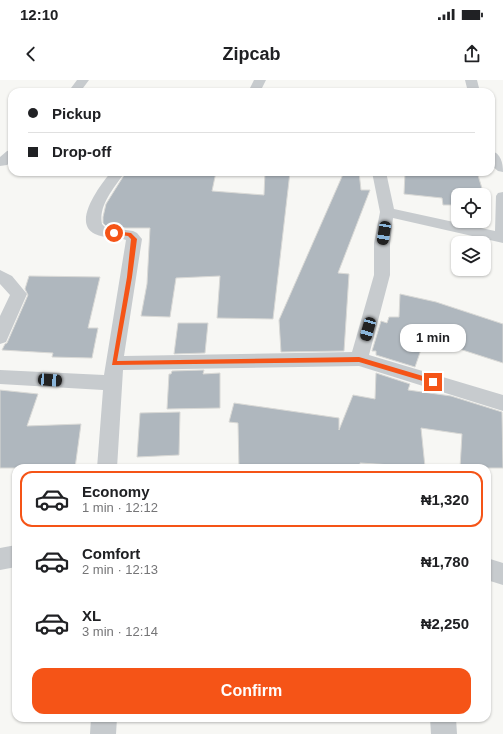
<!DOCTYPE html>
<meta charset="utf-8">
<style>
:root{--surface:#fff;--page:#f2f2f2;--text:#202124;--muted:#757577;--line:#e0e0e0;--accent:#f55417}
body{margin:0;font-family:Helvetica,sans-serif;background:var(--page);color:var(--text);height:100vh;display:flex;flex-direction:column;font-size:15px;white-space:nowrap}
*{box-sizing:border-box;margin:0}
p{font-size:13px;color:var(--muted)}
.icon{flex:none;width:22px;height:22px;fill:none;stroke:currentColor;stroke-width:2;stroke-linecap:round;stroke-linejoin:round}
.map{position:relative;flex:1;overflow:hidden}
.drawer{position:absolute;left:12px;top:384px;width:479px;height:258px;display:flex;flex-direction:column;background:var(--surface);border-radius:12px;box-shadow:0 1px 3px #0004}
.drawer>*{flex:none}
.banner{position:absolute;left:8px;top:8px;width:487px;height:88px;border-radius:12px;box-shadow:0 1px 3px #0004;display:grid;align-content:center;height:88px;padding:0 20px;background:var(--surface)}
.tools{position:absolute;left:451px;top:108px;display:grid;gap:8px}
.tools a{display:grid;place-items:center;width:40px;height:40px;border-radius:8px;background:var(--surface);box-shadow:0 1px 3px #0004;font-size:20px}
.end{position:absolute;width:18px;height:18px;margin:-9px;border:5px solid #f55417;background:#fff;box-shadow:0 0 0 2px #fff}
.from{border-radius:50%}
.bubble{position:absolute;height:28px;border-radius:12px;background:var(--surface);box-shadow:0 1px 3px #0004;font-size:13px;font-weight:700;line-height:28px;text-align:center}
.car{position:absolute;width:12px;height:24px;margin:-12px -6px;border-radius:5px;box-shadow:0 0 3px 1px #0007;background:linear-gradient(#222 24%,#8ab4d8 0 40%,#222 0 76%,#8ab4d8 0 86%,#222 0)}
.banner b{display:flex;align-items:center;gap:14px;height:38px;font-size:15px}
.banner b+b{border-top:1px solid var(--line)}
.banner i{width:10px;height:10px;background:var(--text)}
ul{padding:7px 0 0;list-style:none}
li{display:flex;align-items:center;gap:12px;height:56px;margin:0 8px 6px;padding:0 12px;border:2px solid transparent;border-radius:12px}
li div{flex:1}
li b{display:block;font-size:15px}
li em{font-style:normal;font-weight:700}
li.on{border-color:var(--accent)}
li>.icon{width:36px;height:36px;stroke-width:1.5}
.primary-button{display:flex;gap:8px;margin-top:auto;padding:8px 20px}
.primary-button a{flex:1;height:46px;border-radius:12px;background:var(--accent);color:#fff;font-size:16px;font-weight:700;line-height:46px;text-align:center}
.status{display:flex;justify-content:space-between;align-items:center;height:28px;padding:0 20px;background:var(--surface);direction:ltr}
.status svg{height:11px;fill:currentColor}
header{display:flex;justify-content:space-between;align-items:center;height:52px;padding:0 20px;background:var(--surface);font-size:18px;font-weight:700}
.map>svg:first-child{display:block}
</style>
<div class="status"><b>12:10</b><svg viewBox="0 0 49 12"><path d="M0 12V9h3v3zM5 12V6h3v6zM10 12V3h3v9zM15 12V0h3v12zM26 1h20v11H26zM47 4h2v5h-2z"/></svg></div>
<header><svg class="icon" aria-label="back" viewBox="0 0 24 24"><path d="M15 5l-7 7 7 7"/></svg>Zipcab<svg class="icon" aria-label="share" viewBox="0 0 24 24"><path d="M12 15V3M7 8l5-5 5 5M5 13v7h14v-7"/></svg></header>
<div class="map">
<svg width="503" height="654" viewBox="0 0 503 654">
<rect width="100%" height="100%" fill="#f7f7f4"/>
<path fill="#afb7be" stroke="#d9d9d6" d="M 126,92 L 216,92 L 212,111 L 264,115 L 265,92 L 290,92 L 273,239 L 217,238 L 220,196 L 176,198 L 170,237 L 141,236 L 147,204 L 150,148 L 126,148 L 106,146 L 103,143 L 103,137 L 106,124 Z
M 344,92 L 359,92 L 361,110 L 370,110 L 338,193 L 349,194 L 344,271 L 281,272 L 279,240 Z
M 421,92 L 477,92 L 484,115 L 458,115 L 458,125 L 443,125 L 442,118 L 404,114 L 405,93 L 421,94 Z
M 29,196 L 100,197 L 88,248 L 98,248 L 92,278 L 52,277 L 53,273 L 2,270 L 5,264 L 7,263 L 28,215 L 25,209 Z
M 400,214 L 436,222 L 503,244 L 503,283 L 425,258 L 415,287 L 376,275 L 376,271 L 372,271 L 381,241 L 387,243 L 389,237 L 399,237 Z
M 178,243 L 208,243 L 205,273 L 174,274 Z
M 204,290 L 203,294 L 220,293 L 220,328 L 167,329 L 169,294 L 171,294 L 172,291 Z
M 376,293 L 410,304 L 408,310 L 451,316 L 502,332 L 503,388 L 460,388 L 462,354 L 421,348 L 425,387 L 360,383 L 361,388 L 239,388 L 238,343 L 229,342 L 234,323 L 339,338 L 339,350 L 353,315 L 375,319 Z
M 0,310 L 38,314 L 27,346 L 81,344 L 75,388 L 0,388 Z
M 180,332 L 179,375 L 137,377 L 140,333 Z"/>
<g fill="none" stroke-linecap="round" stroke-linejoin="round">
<path fill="#c7cbce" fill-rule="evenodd" d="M 77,0 L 89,0 L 80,12 L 68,12 Z
M 254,0 L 266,0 L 260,12 L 248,12 Z
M 465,0 L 477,0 L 480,12 L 468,12 Z
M 12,70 L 12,81 L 7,85 L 0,86 L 0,77 L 7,71 Z
M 491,71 C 501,73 503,83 503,92 L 498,91 L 491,85 Z
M 111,92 L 125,92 C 115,107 98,125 102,144 L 105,147 L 133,151 L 137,153 L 142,159 L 124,276 L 352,272 L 374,195 L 374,163 L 380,132 L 372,92 L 386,92 L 394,129 L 495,151 L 496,116 L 498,113 L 503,112 L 503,163 L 393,138 L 390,163 L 390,195 L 369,275 L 503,315 L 503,331 L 359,286 L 123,290 L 117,388 L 97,388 L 103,310 L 0,304 L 0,290 L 104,295 L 126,160 C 117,156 105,159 95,154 C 71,143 101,104 111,92 Z
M 0,190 L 12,196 L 27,214 L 6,262 L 0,264 L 0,236 L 10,215 L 0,204 Z
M 16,465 L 16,487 L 0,490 L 0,468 Z
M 487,478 L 503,483 L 503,505 L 487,500 Z
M 91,638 L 117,638 L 116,654 L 90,654 Z
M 430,638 L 456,638 L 457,654 L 431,654 Z"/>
</g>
<path fill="#f55417" d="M 114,151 L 131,153 L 137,159 L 132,197 L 117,281 L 359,277 L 433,299 L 436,302 L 433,304 L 359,282 L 112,285 L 127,197 L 131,159 L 128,156 L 112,154 L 111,153 Z"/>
</svg>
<div class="tools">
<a><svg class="icon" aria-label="locate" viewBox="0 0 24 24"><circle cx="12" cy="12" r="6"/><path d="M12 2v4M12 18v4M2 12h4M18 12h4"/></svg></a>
<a><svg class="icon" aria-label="layers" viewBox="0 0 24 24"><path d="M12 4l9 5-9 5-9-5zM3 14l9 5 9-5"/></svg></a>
</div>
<i class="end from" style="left:114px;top:153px"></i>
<i class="end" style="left:433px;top:302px"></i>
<div class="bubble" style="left:400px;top:244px;width:66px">1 min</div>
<i class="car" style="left:384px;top:153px;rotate:189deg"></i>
<i class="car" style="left:368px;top:249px;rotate:196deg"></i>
<i class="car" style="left:50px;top:300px;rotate:94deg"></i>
<div class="banner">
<b><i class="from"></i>Pickup</b>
<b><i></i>Drop-off</b>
</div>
<section class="drawer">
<ul>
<li class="on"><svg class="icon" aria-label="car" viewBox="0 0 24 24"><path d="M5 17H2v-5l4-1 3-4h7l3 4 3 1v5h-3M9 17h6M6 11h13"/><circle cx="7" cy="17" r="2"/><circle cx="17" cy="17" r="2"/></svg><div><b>Economy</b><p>1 min · 12:12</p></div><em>₦1,320</em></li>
<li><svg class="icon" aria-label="car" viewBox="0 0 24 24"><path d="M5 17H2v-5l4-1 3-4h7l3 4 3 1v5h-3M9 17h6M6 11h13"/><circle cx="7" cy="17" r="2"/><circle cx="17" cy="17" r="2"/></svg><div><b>Comfort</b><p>2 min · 12:13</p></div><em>₦1,780</em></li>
<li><svg class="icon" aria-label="car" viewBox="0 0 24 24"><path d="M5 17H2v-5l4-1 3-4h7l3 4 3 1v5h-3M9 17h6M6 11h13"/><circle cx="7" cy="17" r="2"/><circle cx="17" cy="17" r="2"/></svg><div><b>XL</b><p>3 min · 12:14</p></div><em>₦2,250</em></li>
</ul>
<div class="primary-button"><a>Confirm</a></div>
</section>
</div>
